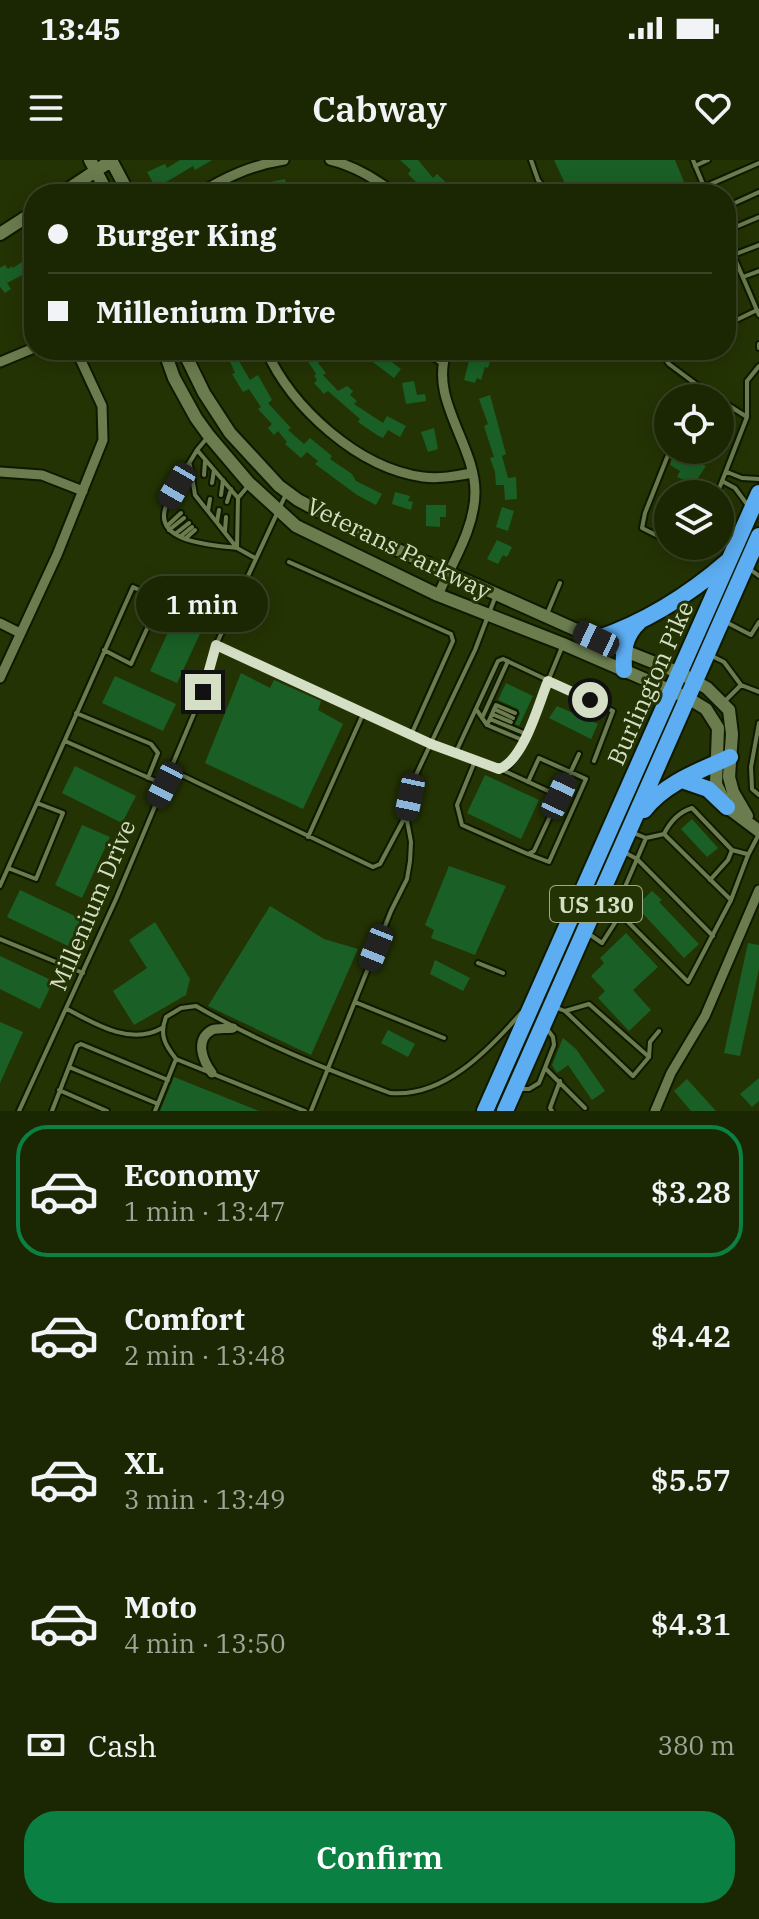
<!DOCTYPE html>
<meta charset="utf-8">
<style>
:root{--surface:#1b2603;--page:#283212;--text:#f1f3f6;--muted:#a0a59a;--line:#394325;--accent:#0b8043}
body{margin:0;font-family:"IBM Plex Serif",serif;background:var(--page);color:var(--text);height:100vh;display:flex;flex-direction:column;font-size:30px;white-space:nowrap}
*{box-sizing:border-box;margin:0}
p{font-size:26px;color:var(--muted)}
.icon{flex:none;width:44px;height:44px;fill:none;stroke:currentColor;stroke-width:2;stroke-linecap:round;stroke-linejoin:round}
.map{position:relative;height:951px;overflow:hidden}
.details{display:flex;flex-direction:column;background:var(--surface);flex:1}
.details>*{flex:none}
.banner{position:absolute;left:24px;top:24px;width:712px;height:176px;border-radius:32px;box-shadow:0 4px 20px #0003,0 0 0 2px var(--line);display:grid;align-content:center;height:176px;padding:0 24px;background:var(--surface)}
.buttons{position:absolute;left:654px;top:224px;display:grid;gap:16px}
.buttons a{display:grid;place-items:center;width:80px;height:80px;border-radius:50%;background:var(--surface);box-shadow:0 4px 20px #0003,0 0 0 2px var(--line);font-size:40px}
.end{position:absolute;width:36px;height:36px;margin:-18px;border:10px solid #d5dfc6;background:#111;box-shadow:0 0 0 4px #111}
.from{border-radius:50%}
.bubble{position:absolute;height:56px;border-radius:28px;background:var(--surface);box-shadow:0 4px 20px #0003,0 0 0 2px var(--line);font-size:26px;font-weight:600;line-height:56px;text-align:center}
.car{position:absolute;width:24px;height:48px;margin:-24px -12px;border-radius:10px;box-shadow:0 0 6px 2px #0007;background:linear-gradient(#222 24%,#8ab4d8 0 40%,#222 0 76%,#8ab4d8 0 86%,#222 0)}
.banner b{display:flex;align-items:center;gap:28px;height:76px;font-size:30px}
.banner b+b{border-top:2px solid var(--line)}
.banner i{width:20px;height:20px;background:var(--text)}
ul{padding:14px 0 0;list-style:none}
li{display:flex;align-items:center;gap:24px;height:132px;margin:0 16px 12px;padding:0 8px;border:4px solid transparent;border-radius:32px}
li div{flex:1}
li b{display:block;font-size:30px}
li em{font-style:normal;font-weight:600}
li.selected{border-color:var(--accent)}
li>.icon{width:72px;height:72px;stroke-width:1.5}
.pay{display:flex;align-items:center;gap:20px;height:88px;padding:0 24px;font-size:30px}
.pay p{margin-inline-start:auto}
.button{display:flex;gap:16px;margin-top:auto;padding:16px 24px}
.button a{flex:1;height:92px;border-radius:32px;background:var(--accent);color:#fff;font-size:32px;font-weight:600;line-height:92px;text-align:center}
.status{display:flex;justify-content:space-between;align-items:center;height:56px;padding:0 40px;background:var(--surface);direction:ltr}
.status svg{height:22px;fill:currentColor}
header{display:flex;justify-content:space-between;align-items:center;height:104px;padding:0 24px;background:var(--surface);font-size:36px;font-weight:600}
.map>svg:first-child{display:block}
</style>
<div class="status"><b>13:45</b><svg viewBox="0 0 49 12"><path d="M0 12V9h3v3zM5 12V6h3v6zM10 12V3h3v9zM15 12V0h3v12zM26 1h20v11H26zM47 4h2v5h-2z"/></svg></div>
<header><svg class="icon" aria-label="menu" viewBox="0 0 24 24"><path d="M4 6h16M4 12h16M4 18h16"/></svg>Cabway<svg class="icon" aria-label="heart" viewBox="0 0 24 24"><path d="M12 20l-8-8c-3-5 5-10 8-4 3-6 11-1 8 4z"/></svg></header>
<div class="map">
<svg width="759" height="951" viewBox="0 0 759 951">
<rect width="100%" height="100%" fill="#243304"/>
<path fill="#1a6026" d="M 180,0 L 212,0 L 195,10 L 193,6 L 156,28 L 147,12 L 165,4 L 167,8 Z
M 400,0 L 418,0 L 433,18 L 437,14 L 452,28 L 447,34 L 441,34 L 437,30 L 433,34 L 428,34 L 408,14 L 411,10 Z
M 554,0 L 675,0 L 689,34 L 570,34 Z
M 285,19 L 286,24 L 291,23 L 292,31 L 273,34 L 270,22 Z
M 34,94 L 34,109 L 7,123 L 11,129 L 5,133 L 0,127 L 0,108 L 5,105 L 8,109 L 12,106 L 13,108 Z
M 225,190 L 236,190 L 241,200 L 239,201 L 250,220 L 258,215 L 272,240 L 268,243 L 291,268 L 288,270 L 304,284 L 310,278 L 332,296 L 330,299 L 352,314 L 356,321 L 382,334 L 376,345 L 357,335 L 326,312 L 315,304 L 318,301 L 307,292 L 301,298 L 285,284 L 287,282 L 278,271 L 274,275 L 268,268 L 272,264 L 258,249 L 261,247 L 249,229 L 243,232 L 232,214 L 235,213 Z
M 299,190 L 316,190 L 322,200 L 318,203 L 326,213 L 323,215 L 338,231 L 347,226 L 353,231 L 350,235 L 357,241 L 354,244 L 383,263 L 387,256 L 406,266 L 400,277 L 388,270 L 383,278 L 377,275 L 358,262 L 360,259 L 328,231 L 324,234 L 314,223 L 317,220 L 314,216 L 316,214 L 304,195 L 296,200 L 293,194 Z
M 362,190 L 376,190 L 401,209 L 394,218 L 366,197 L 368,195 Z
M 477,190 L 491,190 L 487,200 L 490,201 L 488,208 L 485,207 L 481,220 L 477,218 L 475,223 L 464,220 L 469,201 L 473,202 Z
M 414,221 L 417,235 L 425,234 L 426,241 L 406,244 L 402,223 Z
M 490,235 L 506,294 L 502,296 L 508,318 L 516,317 L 517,339 L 505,340 L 504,325 L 496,325 L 495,312 L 490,298 L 494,297 L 484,266 L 488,264 L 479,239 Z
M 434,268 L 438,289 L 428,292 L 421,272 Z
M 686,290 L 708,290 L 703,305 L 706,306 L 694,324 L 677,317 L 680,311 L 670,305 L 673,296 L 682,300 Z
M 395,332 L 410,336 L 408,341 L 413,342 L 411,350 L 392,344 Z
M 426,345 L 446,345 L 446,357 L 440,357 L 440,367 L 426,366 Z
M 502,347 L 514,351 L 508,371 L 496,367 Z
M 497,380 L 512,387 L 507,397 L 503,395 L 498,404 L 487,399 Z
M 178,451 L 205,463 L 177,523 L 150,511 Z
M 241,513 L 270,528 L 274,520 L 321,541 L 318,550 L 343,564 L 303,649 L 205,603 Z
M 115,516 L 176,544 L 163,571 L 102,543 Z
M 506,523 L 533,536 L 519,566 L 515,564 L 520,554 L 518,549 L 498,540 Z
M 557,546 L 598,564 L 591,579 L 549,558 Z
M 75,606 L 136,636 L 122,663 L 62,633 Z
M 485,615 L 539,640 L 521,679 L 467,653 Z
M 692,659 L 718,688 L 707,697 L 681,669 Z
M 82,665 L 110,677 L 82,738 L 55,725 Z
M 449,706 L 506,726 L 475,795 L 431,778 L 434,770 L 425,765 Z
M 20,730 L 81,759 L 68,786 L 7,757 Z
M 652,731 L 662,740 L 659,742 L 699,784 L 684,798 L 636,746 Z
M 270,746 L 324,779 L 358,789 L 311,895 L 208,846 Z
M 155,762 L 190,819 L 186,835 L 134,865 L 113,831 L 147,808 L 129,780 Z
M 626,773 L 658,807 L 633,830 L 651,850 L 629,871 L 598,838 L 605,831 L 591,816 L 604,803 L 600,798 Z
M 748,783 L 759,785 L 759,809 L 740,896 L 724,893 Z
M 0,796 L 53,821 L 40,849 L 0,829 Z
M 435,800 L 470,818 L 463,831 L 430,814 Z
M 0,862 L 23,872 L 0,923 Z
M 388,870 L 415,884 L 408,897 L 381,883 Z
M 563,878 L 576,889 L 605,931 L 592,940 L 568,905 L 557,913 L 552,905 Z
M 174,917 L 259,951 L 160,951 Z
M 759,918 L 759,941 L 752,947 L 740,934 Z
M 687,919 L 716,951 L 691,951 L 674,931 Z"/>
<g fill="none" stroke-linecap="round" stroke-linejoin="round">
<defs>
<path id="lane" d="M 531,0 L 538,20 L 549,34
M 693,0 L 707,34
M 695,6 L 708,0
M 704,27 L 759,3
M 726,47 L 759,32
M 726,71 L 759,57
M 726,78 L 759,155
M 733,95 L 759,85
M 743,117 L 759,111
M 726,165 L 757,150
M 759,184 L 759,188
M 659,190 L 669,204 L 712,236
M 664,196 L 676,190
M 709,238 L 712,236 L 716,238
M 720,240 L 747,257
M 207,278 L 197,290 L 238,338
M 197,290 C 187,308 172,327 166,346 C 152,383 214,385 237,388
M 190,305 L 195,335 L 237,388
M 727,312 L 742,318 L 759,319
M 204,315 L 205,301
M 722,321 L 735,328 L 749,347
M 212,323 L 214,310
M 248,326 L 238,338 L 237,388 L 255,398
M 717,334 L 747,257 L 747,221 L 759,206
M 221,335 L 223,320
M 227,342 L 231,329
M 208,351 L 210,339
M 217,362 L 219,350
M 167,366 L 181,353
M 169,370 L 184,358
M 225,371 L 226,357
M 175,374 L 189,363
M 181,376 L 192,367
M 186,378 L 195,370
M 668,381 L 642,368 L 645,353 L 670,290
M 681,386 L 692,390 L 694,386
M 289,402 L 451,474 L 453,481 L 411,575
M 751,410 L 759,416
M 547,454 L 560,423
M 724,461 L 751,475 L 759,462
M 216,485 L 431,584 L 499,609 L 509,606 L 518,594 L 562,487
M 710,495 L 724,502 L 741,525 L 759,532
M 723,543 L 741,525
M 476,549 L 487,565 L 520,579 L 525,578
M 494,549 L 513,558
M 76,553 L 151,584 L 158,593 L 148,618
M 492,554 L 511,562
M 482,558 L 508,501
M 490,559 L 526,574
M 759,563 L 751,607 L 752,629 L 759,635
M 487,565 L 496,545 L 515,553
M 65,581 L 165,625
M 456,592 L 498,501 L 503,499 L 613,551 L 594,601
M 475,601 L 457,645 L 462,665 L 528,694 L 534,691 L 579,594
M 500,609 L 559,636
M 171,610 L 373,707 L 380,704 L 405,657
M 528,622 L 539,598 L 586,619 L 549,702 L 528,694
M 631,672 L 646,678 L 664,674
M 664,674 C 670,662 679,652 692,648 L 732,690 L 747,694
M 664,674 L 731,740
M 308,677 L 364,552
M 646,678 L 637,699 L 713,776
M 8,708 L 36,719 L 63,653 L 37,643
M 710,720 L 728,700 L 732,690
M 0,726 L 133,427 L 160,440 L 131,504 L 104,490
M 603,737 L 688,822 L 731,740 L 748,695 L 759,674
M 615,750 L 637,699 L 624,692
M 589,774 L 602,783 L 620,755
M 0,779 L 83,813
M 478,803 L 503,813
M 355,842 L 444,878
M 557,848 L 565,851 L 633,916 L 649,897 L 650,882 L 659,871
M 67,849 C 95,864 131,886 162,868
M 565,851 L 589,844 L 649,897
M 69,907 L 158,944
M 545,908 L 585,948
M 521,929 L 529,929 L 539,923 L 554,885 L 553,877 L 547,869
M 59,930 L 107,951
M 19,951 L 116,739 L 203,532 L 216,485 L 286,334
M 52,951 L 77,886 L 81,884 L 168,920
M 155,951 L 176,899
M 305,951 L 176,899 C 165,885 159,875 166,857 L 181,848 L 196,846 C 258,882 323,908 390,933 C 443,938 488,891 521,853
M 311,951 L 391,751 L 407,719 L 410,701 L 411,682 L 406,655 L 414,619 L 475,490 L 496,435
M 552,951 L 550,948 L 560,921"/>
<path id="street" d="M 330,0 C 355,6 375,18 395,34
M 198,34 C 226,17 252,5 284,0
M 266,190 C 292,248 358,308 423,317 C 440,319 456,316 472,313
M 424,190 L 443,201
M 0,202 L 34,188
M 0,312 L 42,315 L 83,331
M 438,435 C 452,403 475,368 475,332 C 475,284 428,238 447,190
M 0,463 L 20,473
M 0,518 L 57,395 L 103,280 L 102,246 L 76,190
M 212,913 C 203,901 194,880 212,870 C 217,868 227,869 233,868
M 655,951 L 671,913 L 705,856 L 759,730"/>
<path id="secondary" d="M 90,0 L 108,34
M 111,0 L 129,34
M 61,34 L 112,0
M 0,74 L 34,52
M 164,190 L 174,218 L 196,258 L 209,276 L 248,322 L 296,366 L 438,435 L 563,484 L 688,538 L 706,549 L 718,568 L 716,624 L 727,647 L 759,671
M 183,190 L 204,233 L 230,273 L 279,326 L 298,340 L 360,373 L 610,485 L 680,513 L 707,528 L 729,550 L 732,574 L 729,617 L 733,632 L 747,656"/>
<path id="highway" d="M 596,479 C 644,463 690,434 728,401
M 624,510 C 623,491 624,476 639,462
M 682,620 L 708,629 L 727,647
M 644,650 C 665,623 699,611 730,597
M 485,951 L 759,333
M 505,951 L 759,376"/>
</defs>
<use href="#lane" stroke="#0f1900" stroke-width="8"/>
<use href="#street" stroke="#0f1900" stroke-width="13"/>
<use href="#secondary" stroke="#0f1900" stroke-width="16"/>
<use href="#highway" stroke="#0f1900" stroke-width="20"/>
<use href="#lane" stroke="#6b7d4f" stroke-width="4"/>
<use href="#street" stroke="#6b7d4f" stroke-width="9"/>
<use href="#secondary" stroke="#6b7d4f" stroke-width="12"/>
<use href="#highway" stroke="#5cadf1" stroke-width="16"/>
</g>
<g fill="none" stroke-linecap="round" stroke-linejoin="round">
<path stroke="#d5dfc6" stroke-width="10" d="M 203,532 L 216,485 L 431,584 L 499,609 C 524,600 538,545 548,521 L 590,540"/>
</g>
<g text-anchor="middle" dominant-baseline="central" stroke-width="6" stroke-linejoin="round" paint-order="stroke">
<rect fill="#243304" stroke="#a0ab8c" stroke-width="2" x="550" y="726" width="92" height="36" rx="6"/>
<g font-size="22" font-weight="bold" fill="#d5dfc6">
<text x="596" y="744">US 130</text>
</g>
<g font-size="24" fill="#d5dfc6" stroke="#243304">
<text transform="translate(399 388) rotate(26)">Veterans Parkway</text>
<text transform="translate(650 523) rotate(-66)">Burlington Pike</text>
<text transform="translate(92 745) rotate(-67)">Millenium Drive</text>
</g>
</g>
</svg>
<div class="buttons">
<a><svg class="icon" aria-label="locate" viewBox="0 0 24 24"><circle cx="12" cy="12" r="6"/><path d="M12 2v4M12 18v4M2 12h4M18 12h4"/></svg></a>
<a><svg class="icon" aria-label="layers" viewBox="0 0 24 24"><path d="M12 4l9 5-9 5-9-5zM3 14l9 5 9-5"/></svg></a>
</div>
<i class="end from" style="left:590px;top:540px"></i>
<i class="end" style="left:203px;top:532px"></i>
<div class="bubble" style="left:136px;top:416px;width:132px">1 min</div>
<i class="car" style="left:177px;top:326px;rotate:210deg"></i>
<i class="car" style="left:596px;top:479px;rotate:295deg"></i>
<i class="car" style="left:165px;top:625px;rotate:207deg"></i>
<i class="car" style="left:559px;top:636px;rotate:25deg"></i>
<i class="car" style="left:410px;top:637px;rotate:192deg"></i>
<i class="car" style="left:376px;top:788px;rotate:202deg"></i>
<div class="banner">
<b><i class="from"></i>Burger King</b>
<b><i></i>Millenium Drive</b>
</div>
</div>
<section class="details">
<ul>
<li class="selected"><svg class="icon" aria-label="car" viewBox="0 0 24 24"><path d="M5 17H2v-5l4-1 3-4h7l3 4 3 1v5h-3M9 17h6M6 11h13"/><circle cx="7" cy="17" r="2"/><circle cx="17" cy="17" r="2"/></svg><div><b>Economy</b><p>1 min · 13:47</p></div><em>$3.28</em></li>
<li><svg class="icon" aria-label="car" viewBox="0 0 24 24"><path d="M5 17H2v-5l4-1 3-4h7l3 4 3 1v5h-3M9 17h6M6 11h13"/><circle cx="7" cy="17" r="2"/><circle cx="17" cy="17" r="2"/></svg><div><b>Comfort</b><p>2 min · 13:48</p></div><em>$4.42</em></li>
<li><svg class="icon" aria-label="car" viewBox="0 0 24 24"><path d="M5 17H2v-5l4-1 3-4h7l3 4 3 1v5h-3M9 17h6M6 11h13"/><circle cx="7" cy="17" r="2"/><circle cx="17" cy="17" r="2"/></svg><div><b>XL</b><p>3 min · 13:49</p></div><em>$5.57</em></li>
<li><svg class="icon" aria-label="car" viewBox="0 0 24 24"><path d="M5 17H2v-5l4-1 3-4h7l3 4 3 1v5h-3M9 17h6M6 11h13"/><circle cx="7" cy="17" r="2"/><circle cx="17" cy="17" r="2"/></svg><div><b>Moto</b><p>4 min · 13:50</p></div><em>$4.31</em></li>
</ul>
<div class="pay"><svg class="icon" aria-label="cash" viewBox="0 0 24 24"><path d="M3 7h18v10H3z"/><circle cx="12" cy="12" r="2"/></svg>Cash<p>380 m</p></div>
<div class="button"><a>Confirm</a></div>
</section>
